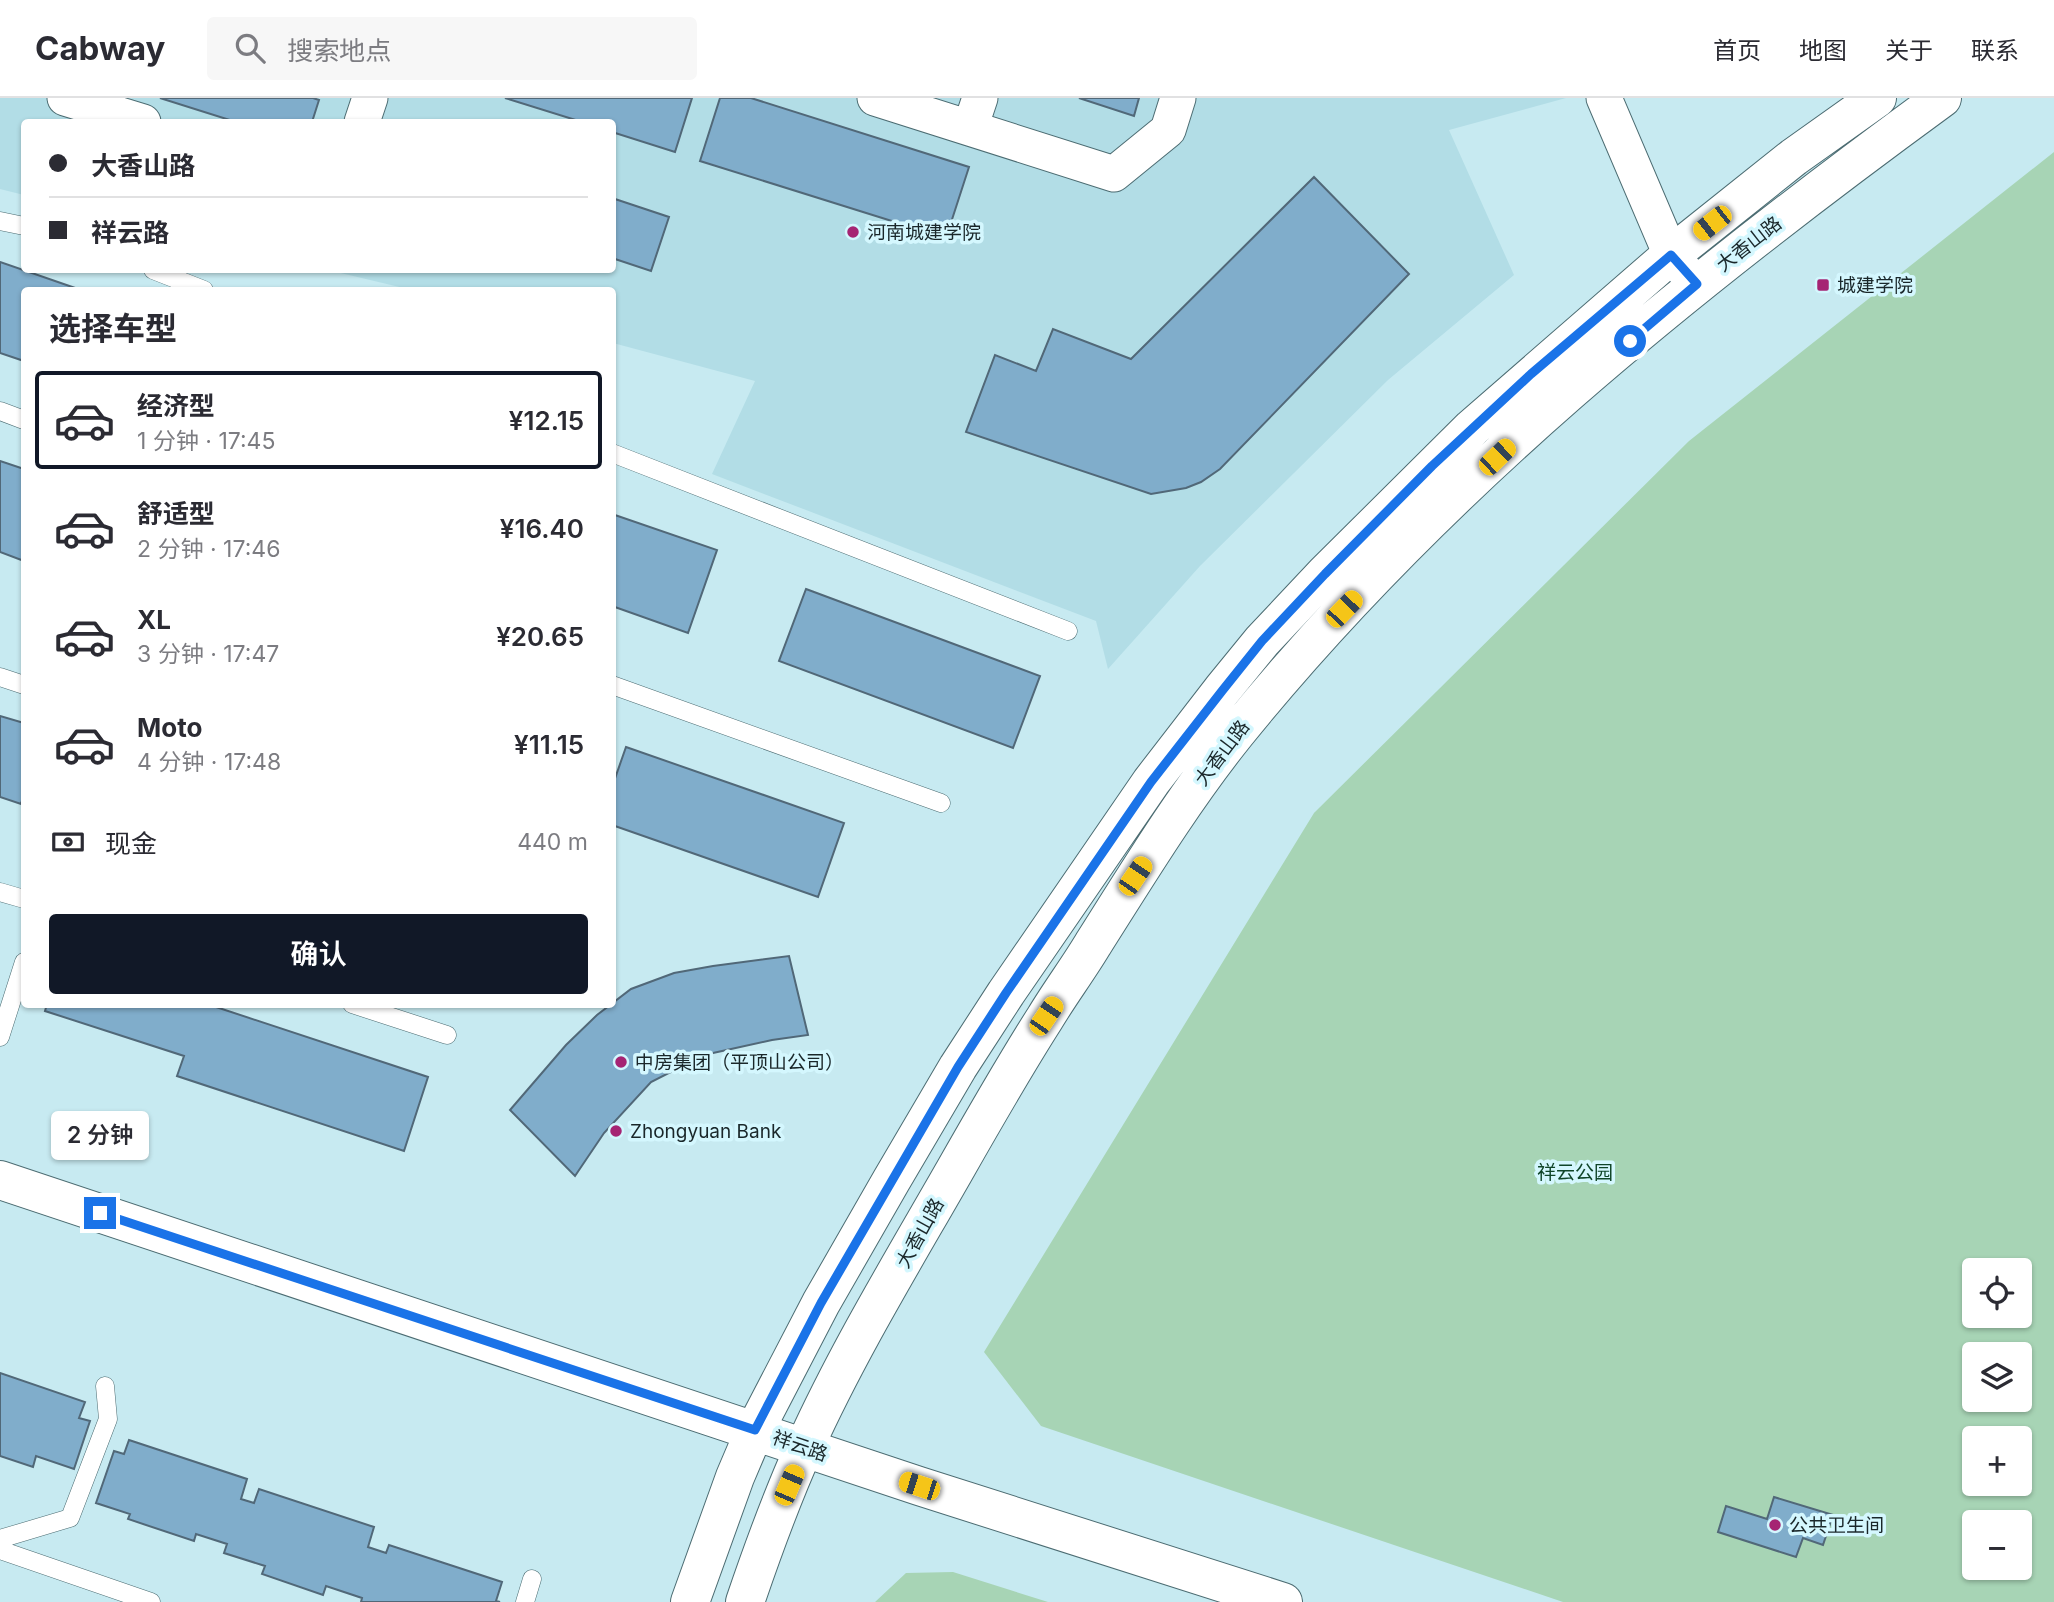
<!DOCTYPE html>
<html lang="zh">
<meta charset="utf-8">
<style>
:root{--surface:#fff;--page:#f7f7f7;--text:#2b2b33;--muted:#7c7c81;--line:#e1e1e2;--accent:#111827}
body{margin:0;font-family:Inter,"Noto Sans SC",sans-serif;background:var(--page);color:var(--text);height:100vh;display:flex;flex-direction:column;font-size:26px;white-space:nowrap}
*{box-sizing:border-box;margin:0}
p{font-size:23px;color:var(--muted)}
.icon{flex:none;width:38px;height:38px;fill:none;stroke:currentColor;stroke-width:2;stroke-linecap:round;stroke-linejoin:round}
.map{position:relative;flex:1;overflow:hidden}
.sheet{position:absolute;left:21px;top:189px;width:595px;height:721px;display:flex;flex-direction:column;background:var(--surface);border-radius:7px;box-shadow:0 2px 5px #0004}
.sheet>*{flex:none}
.banner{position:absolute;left:21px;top:21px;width:595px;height:154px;border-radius:7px;box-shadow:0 2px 5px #0004;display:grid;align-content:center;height:154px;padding:0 28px;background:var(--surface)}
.controls{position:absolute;left:1962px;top:1160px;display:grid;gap:14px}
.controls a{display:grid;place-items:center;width:70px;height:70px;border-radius:7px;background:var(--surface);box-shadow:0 2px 5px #0004;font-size:35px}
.end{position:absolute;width:32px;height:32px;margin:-16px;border:9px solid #1a73e8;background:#fff;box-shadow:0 0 0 4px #fff}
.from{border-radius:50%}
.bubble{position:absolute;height:49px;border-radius:7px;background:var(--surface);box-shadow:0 2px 5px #0004;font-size:23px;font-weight:600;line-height:49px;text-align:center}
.car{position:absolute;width:21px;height:42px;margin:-21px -10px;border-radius:9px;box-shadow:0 0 5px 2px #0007;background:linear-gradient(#f5c518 24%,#345 0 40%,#f5c518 0 76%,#345 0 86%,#f5c518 0)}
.banner b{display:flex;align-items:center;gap:24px;height:66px;font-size:26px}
.banner b+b{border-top:2px solid var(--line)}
.banner i{width:18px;height:18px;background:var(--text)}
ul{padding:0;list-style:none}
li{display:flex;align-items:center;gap:21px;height:98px;margin:0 14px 10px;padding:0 14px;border:4px solid transparent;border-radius:7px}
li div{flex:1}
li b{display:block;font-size:26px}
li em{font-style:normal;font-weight:600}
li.selected{border-color:var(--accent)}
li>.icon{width:63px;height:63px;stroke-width:1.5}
h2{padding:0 28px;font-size:32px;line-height:84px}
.pay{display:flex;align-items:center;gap:18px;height:77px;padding:0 28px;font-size:26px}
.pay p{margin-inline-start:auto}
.cta{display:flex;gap:14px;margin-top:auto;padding:14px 28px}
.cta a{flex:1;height:80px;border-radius:7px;background:var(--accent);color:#fff;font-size:28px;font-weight:600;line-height:80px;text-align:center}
header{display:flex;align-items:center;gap:42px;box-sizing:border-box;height:98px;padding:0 35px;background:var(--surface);border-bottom:2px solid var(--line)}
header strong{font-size:33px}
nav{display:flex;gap:38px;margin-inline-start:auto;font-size:24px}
.search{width:490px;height:63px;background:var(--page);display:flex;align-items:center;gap:18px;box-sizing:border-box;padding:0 24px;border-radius:7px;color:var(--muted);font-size:26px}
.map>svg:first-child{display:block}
</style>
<header>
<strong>Cabway</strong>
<div class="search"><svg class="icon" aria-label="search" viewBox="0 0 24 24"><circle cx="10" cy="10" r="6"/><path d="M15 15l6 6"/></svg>搜索地点</div>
<nav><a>首页</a><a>地图</a><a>关于</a><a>联系</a></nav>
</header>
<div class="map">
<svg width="2054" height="1504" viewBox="0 0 2054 1504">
<rect width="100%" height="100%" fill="#c7eaf1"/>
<path fill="#b2dde6" d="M 0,0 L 1566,0 L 1449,32 L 1514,177 L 1388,282 L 1200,468 L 1108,571 L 1096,523 L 712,376 L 755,283 L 613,245 L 612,192 L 412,192 L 328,172 L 612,172 L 612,24 L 24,24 L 24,97 L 0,91 Z"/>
<path fill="#a7d4b5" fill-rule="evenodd" d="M 2054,54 L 2054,1504 L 1563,1504 L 1041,1328 L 984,1254 L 1314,715 L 1689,343 ZM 1974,1172 L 2020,1172 L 2020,1218 L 1974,1218 ZM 1974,1256 L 2020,1256 L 2020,1302 L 1974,1302 ZM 1974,1340 L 2020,1340 L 2020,1386 L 1974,1386 ZM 1974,1424 L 2020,1424 L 2020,1470 L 1974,1470 Z
M 953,1474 L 1048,1504 L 875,1504 L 906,1475 Z"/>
<path fill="#80adcb" stroke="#516878" stroke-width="2" d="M 160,0 L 313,0 L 319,2 L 312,24 L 236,24 Z
M 505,0 L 692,0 L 675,54 L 612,34 L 612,24 L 582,24 Z
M 720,0 L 751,0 L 969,69 L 946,140 L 700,63 Z
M 1079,0 L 1139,0 L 1134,18 Z
M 1314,79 L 1409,176 L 1220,371 L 1201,384 L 1186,390 L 1151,396 L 966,334 L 995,257 L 1036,273 L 1053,231 L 1131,261 Z
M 612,100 L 669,119 L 651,173 L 612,160 Z
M 0,164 L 81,192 L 24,192 L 24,263 L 0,255 Z
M 0,363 L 24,371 L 24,463 L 0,454 Z
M 612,416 L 717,452 L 688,535 L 612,508 Z
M 806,491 L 1040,578 L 1013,650 L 779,563 Z
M 0,618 L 24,625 L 24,695 L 21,706 L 0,699 Z
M 626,649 L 844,725 L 818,799 L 612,727 L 612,689 Z
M 789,858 L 808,937 L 772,942 L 704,957 L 651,984 L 604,1035 L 575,1078 L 510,1012 L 566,947 L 597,917 L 631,891 L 674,875 L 713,868 Z
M 47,906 L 207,906 L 428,979 L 404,1053 L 177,978 L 184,958 L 45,913 Z
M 0,1275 L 85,1304 L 79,1320 L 90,1323 L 74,1371 L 36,1358 L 33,1369 L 0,1358 Z
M 129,1342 L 247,1381 L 241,1401 L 254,1405 L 259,1391 L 374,1429 L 368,1449 L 386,1455 L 389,1447 L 502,1484 L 496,1503 L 500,1504 L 361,1504 L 362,1500 L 326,1488 L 323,1497 L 262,1476 L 265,1468 L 224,1455 L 227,1446 L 196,1436 L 194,1443 L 128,1421 L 130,1416 L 96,1405 L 114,1353 L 124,1356 Z
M 1774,1399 L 1833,1417 L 1823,1447 L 1803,1440 L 1796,1459 L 1718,1434 L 1726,1408 L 1767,1421 Z"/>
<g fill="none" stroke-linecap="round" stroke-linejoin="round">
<defs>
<path id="lane" d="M 0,123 L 24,128
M 153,172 L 204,192
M 0,313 L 24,322
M 612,355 L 1068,533
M 0,579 L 24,587
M 612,587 L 941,705
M 0,794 L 24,801
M 352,906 L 447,937
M 0,939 L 24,864
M 0,1441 L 70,1420 L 108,1321 L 105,1288
M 0,1452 L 151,1504
M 525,1504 L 532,1481"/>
<path id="street" d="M 65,0 L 143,24
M 875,0 L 1114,76 L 1168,32 L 1178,0
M 1604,0 L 1671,157 L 1690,179
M 362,24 L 370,0
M 970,30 L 980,0"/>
<path id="secondary" d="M 0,1082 L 919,1388 L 1283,1504
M 690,1504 L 735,1379 L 755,1332 L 821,1205 L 891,1083 L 958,969 L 1006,895 L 1151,684 L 1222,592 L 1262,543 L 1325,476 L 1472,330 L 1671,157 L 1794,59 L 1877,0
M 745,1504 C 763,1451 782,1399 805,1348 C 848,1253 903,1163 955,1072 C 984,1021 1013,970 1045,920 C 1060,895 1078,871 1093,846 C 1138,775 1183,701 1236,635 C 1436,388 1686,187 1942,0"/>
</defs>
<use href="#lane" stroke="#4c6c72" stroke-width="19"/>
<use href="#street" stroke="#4c6c72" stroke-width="37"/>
<use href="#secondary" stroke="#4c6c72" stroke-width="40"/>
<use href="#lane" stroke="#fff" stroke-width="18"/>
<use href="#street" stroke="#fff" stroke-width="35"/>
<use href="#secondary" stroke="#fff" stroke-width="38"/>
</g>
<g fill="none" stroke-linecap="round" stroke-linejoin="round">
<path stroke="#1a73e8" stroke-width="9" d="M 100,1115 L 755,1332 L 821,1205 L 958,969 L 1006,895 L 1151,684 L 1222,593 L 1262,543 L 1325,476 L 1432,368 L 1531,276 L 1671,157 L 1697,186 L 1630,243"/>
</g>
<g fill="#a52473" stroke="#d4f7fe" stroke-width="2.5">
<circle cx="853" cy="134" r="7"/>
<rect x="1816" y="180" width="14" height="14" rx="3.5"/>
<circle cx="621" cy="964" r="7"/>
<circle cx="616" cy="1033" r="7"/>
<circle cx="1775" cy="1427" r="7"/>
</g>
<g text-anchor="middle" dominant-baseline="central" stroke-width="7" stroke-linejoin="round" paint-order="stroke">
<g font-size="19" fill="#1a272a" stroke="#d4f7fe" text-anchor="start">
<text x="867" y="134">河南城建学院</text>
<text x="1837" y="187">城建学院</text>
<text x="635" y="964">中房集团（平顶山公司）</text>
<text x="630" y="1033">Zhongyuan Bank</text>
<text x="1789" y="1427">公共卫生间</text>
</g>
<g font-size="19" fill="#1a272a" stroke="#d4f7fe">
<text transform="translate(1749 146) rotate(-38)">大香山路</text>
<text transform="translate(1222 655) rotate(-53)">大香山路</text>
<text transform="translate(920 1135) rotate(-61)">大香山路</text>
<text transform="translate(800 1348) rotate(19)">祥云路</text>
</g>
<g font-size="19" fill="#0f4528" stroke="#d4f7fe">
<text x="1575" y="1074">祥云公园</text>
</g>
</g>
</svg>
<div class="controls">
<a><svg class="icon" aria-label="locate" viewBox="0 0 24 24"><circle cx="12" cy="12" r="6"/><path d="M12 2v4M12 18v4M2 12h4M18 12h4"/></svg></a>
<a><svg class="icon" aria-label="layers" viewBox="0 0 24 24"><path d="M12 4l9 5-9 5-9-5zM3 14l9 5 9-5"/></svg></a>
<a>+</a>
<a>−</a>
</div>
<i class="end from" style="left:1630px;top:243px"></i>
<i class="end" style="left:100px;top:1115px"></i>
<div class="bubble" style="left:51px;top:1013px;width:98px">2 分钟</div>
<i class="car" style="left:1712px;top:125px;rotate:232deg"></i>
<i class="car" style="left:1497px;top:359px;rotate:46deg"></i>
<i class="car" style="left:1344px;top:511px;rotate:44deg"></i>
<i class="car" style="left:1135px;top:778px;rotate:34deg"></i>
<i class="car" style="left:1046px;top:918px;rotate:34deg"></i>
<i class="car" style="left:789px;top:1387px;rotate:23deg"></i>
<i class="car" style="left:919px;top:1388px;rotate:288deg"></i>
<div class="banner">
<b><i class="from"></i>大香山路</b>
<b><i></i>祥云路</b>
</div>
<section class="sheet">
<h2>选择车型</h2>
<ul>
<li class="selected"><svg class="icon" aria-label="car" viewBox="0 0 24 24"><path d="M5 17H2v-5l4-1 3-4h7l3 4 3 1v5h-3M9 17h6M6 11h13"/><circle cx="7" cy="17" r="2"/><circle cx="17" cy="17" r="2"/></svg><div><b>经济型</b><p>1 分钟 · 17:45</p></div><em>¥12.15</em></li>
<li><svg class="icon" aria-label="car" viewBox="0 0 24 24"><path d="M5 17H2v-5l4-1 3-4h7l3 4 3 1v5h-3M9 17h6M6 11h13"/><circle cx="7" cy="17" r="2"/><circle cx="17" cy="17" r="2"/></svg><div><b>舒适型</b><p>2 分钟 · 17:46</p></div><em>¥16.40</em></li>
<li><svg class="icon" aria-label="car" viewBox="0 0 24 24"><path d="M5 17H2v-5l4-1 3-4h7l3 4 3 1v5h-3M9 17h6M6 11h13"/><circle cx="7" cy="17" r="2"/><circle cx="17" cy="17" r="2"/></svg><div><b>XL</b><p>3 分钟 · 17:47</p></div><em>¥20.65</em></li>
<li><svg class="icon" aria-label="car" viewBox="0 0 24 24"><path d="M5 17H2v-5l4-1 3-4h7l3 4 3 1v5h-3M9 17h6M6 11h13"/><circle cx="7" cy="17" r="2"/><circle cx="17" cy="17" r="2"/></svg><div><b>Moto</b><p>4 分钟 · 17:48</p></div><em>¥11.15</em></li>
</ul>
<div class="pay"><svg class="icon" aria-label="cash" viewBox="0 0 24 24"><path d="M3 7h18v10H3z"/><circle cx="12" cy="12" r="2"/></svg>现金<p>440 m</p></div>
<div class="cta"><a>确认</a></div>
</section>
</div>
